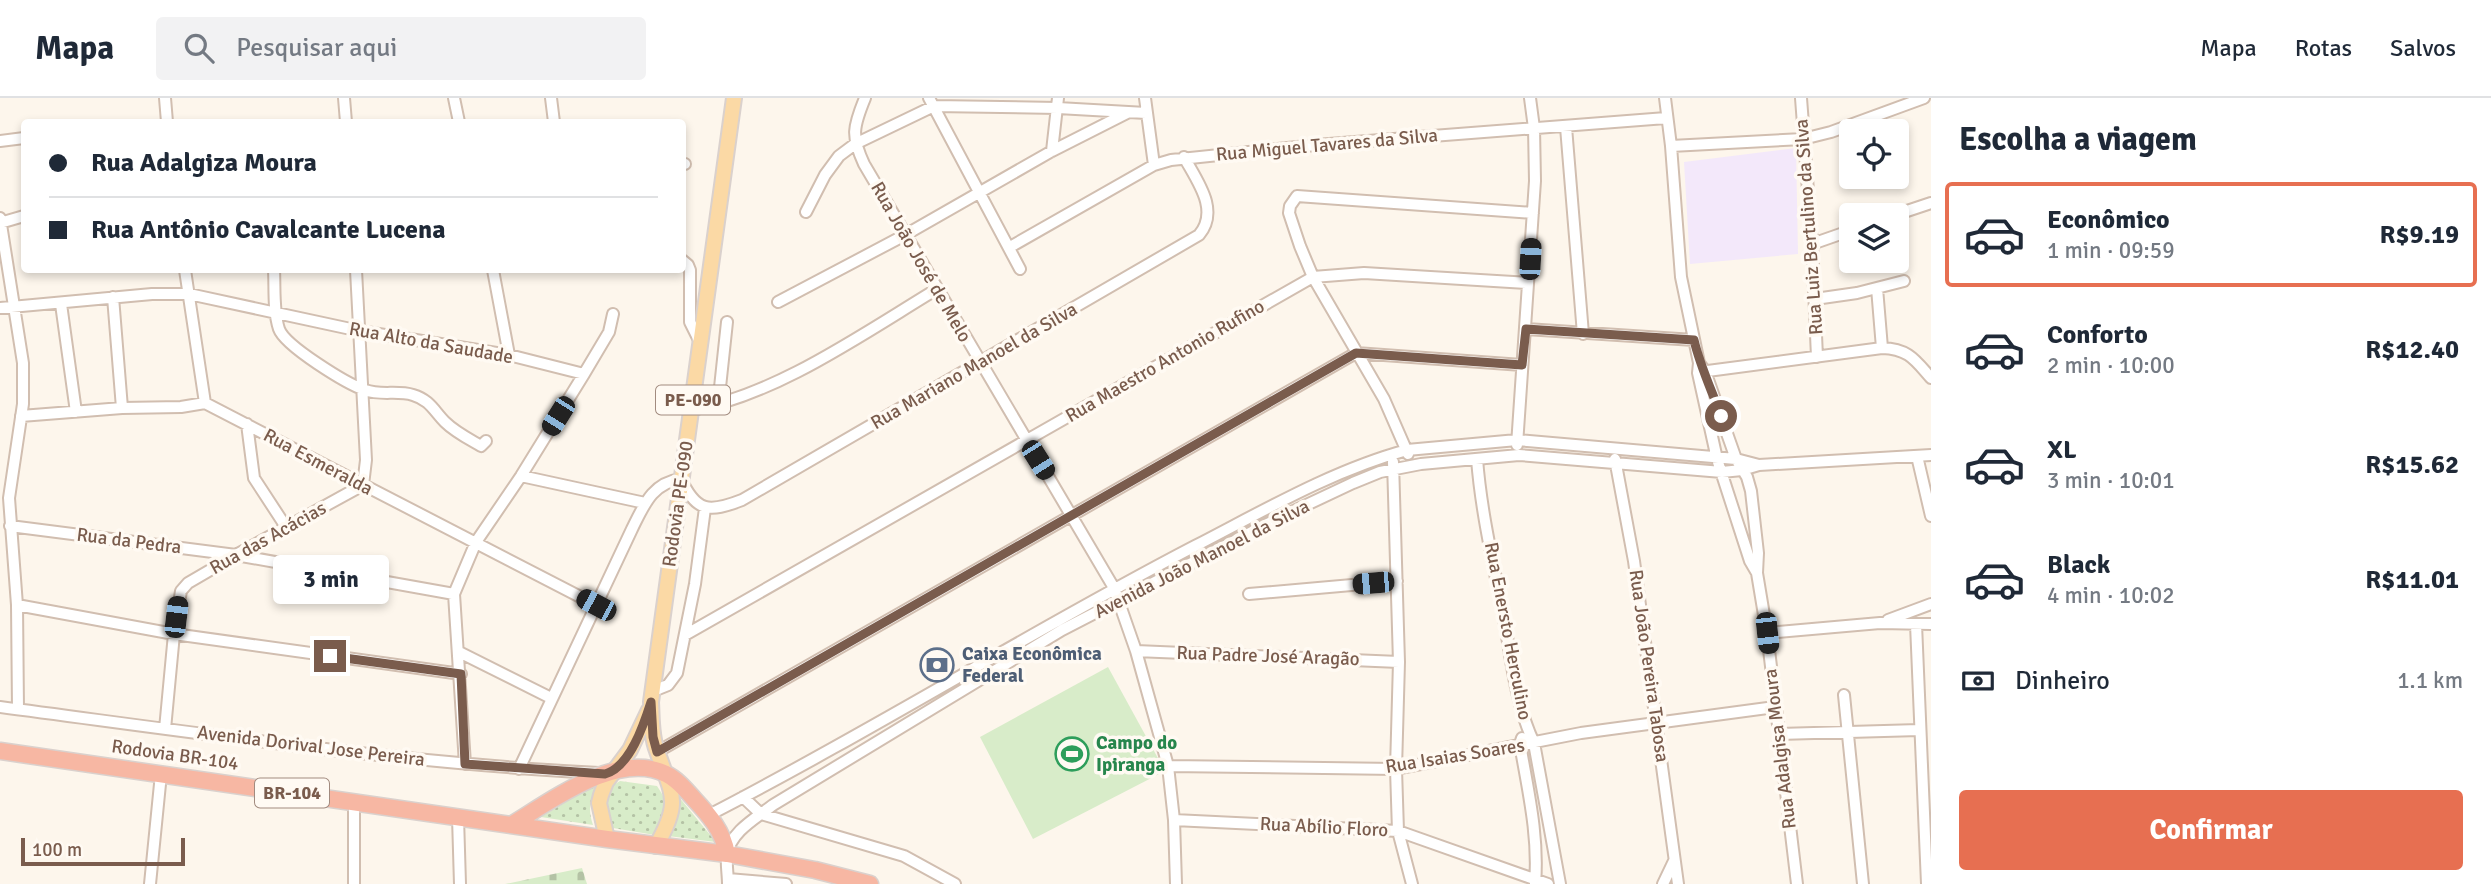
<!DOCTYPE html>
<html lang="pt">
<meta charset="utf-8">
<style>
:root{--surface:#fff;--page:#f2f2f3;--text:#1f2937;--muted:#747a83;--line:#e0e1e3;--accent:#e76f51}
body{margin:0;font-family:Signika,sans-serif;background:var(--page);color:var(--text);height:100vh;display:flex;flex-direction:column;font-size:26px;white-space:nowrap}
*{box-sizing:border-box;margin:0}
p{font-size:23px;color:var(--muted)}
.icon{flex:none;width:38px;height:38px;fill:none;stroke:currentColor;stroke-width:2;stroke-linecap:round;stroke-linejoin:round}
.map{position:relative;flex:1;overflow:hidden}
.panel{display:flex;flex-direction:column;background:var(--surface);width:560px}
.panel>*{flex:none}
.guide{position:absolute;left:21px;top:21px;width:665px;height:154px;border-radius:7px;box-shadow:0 4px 10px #0003;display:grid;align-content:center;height:154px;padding:0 28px;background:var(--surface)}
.fabs{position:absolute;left:1839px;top:21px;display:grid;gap:14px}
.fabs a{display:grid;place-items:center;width:70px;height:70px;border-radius:7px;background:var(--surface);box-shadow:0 4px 10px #0003;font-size:35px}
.scale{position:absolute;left:21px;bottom:18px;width:164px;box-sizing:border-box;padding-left:7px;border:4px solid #7a5c4d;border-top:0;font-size:19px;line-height:24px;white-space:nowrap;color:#7a5c4d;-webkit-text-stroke:5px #fffaf3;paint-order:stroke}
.end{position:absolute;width:32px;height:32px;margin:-16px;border:9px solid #7a5c4d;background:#fff;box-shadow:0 0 0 4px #fff}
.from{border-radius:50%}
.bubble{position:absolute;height:49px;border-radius:7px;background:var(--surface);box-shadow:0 4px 10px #0003;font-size:23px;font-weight:700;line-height:49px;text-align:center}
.car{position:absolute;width:21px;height:42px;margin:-21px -10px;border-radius:9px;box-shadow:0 0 5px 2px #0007;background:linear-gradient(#222 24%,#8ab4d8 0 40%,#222 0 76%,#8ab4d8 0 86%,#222 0)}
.guide b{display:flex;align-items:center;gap:24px;height:66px;font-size:26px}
.guide b+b{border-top:2px solid var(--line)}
.guide i{width:18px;height:18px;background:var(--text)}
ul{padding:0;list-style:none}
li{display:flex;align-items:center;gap:21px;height:105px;margin:0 14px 10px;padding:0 14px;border:4px solid transparent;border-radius:7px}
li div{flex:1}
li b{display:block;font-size:26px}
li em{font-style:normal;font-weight:700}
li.active{border-color:var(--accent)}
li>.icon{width:63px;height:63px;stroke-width:1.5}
h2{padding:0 28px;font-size:32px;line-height:84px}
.pay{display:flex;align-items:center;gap:18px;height:77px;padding:0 28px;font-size:26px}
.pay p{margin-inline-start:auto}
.action{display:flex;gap:14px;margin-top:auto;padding:14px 28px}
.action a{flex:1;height:80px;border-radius:7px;background:var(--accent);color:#fff;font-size:28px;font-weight:700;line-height:80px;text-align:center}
header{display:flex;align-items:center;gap:42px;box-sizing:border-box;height:98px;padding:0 35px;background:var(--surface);border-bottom:2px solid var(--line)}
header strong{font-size:33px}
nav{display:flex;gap:38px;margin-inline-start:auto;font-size:24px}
.search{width:490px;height:63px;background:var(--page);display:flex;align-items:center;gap:18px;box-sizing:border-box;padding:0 24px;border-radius:7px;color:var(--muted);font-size:26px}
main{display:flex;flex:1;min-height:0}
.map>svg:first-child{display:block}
</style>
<header>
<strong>Mapa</strong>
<div class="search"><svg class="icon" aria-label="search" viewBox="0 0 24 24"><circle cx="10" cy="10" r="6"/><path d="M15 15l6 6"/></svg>Pesquisar aqui</div>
<nav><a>Mapa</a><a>Rotas</a><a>Salvos</a></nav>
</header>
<main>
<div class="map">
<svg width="1931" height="786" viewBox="0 0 1931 786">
<defs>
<pattern id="grass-dots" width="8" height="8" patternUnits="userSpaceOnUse" patternTransform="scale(1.75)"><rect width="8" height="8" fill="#d8ecc9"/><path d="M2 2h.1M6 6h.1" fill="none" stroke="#b4c2a5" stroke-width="1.8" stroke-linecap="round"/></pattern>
<pattern id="cemetery-stones" width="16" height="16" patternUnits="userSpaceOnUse" patternTransform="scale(1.75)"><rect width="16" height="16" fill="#d8ecc9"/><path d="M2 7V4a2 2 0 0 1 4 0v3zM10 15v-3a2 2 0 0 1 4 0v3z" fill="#b4c2a5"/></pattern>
</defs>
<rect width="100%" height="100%" fill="#fdf6ec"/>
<path fill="#f3e8fa" d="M 1796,50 L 1798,156 L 1690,166 L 1684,64 Z"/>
<path fill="url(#grass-dots)" d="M 602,682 C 593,702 586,705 593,727 L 541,719 Z
M 620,683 L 657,688 C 672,710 667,715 655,737 L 607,729 C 606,710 601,693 620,683 Z
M 674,693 L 716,744 L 668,738 C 678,722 677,710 674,693 Z"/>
<path fill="url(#cemetery-stones)" d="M 582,770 L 587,786 L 505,786 Z"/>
<path fill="#d8ecc9" d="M 1108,569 L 1165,673 L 1033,741 L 980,639 Z"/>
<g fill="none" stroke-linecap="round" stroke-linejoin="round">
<defs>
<path id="minor" d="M 165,0 L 167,24
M 344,0 L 346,24
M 454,0 L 459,24
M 551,0 L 554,24
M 865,0 C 853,29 851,38 864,66 L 1114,490 L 1136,553 L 1168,668 L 1174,722 L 1176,786
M 929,0 L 1020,171
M 1145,0 L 1154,67
M 1665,0 L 1671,48 L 1681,179 L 1699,265 L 1698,275 L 1717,361 L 1750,463 L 1757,475
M 1801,0 L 1812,146 L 1817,259
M 1566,29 L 1583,236
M 0,43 L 24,40
M 1671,48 L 1803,41 L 1831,34 L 1924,0
M 1052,53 L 1058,0
M 682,66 L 685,66
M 806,114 L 825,77 L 839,58 L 855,46 L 934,8 L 1058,10 L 1146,15
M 1895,117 L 1931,105
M 0,120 L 23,265 L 23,306 L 9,400 L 17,507 L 18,611
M 0,125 L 24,118
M 1812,146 L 1852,132
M 1010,149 L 1154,67 L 1171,62 L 1316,47 L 1666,20
M 682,162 L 688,167 L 690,172 L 690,224 L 701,246
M 185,172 L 205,305
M 274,172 C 275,190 273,213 279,231 C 285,248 347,286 365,292 C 381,298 397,292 413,297 C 430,302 434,313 445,324 C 455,334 469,341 481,348 L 486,343
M 493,172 L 509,257
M 1877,190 L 1882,250
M 113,199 L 122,310
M 1815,201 L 1857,195 L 1904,183
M 778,204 L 905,137 L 1052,53 L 1127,15
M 61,206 L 76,314
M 0,210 L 152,196 L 189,196 L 360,233 L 509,257 L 584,276
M 1526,231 L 1694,242
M 1699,265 L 1705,273 L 1736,361 L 1747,379 L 1751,393 L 1758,455 L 1757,475 L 1767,535 L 1797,786
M 1700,274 L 1882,250 C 1909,251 1915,262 1931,280
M 718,308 L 727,224
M 691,312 C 775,298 864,235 937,191
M 21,318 L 122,310 L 181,309 L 205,305 L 596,507
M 247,326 L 254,380 L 286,429
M 1517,347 L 1535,83 L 1534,30 L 1530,0
M 1408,356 L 1384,301 L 1313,179 L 1300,148 L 1289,115 L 1290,108 L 1297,98 L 1533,115
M 1917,358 L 1931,418
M 1477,361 C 1481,413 1493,464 1503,515 C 1511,558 1515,605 1534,645 L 1560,786
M 1615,361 L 1634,463 L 1678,786
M 1393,364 L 1399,564 L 1396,671 L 1398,733 L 1412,786
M 521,378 L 645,405
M 10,428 L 236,457 L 454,496
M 1249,496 L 1397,483
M 17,507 L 174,536 L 461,576
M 1888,522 L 1931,506
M 1916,526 L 1927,786
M 1767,535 L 1880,525 L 1931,526
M 685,537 L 1313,179 L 1364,175 L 1528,185
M 1136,553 L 1399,564
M 459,554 L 551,600
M 653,593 L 668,587 L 677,575 L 695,486 L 705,410
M 1844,597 L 1863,786
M 0,609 C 199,635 398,665 599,675
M 165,631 L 174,536 L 181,493 L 188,485 L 236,457 L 363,387 L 366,362 L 356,172
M 1779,636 L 1919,632
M 1522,640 L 1520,646 C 1528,693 1539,738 1535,786
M 657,654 L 1356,255 L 1522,267
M 465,666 L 454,496 L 476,444 L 521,378 L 584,276 L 609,234 L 613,216
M 1168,668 L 1396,671 L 1581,635 L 1775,609
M 519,671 L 632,431 C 644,407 652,385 681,381 C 696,414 709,415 742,402 L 1199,137 C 1220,112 1197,83 1184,59
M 743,699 L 761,716 L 904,758 L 955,786
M 709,717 C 874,632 1031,533 1195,448 C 1263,413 1333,372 1407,352 L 1517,342 L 1736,361 L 1759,367
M 458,719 L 460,786
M 1174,722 L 1398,733 L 1548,786
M 728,781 L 786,786
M 150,786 L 161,676
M 354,786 L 354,704
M 728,786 C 728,777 726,766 727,757 C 730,734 756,720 773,707 L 1062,532 L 1285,417 L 1353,385 L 1380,374 L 1421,366 L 1519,357 L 1722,374 L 1742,372 L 1759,367 L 1931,357
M 1663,786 L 1674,763"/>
<path id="major" d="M 607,741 L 599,705 L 601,697 L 606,684 L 630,652 L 649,612
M 656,748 C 682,703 672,697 657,653 C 651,638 652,620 651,604 L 734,0"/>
<path id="highway" d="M 0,653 L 607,741 L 727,756 L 815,772 L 870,786
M 511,727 C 551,703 618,652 666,676 C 677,681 686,692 694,701 C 709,717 723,733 727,756"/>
</defs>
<use href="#minor" stroke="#d1beb0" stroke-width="14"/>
<use href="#major" stroke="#dad1cd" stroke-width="18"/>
<use href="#highway" stroke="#dad1cd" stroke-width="19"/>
<use href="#minor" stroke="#fff" stroke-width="10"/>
<use href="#major" stroke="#fbd9a5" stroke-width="14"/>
<use href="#highway" stroke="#f7b7a3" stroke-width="16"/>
</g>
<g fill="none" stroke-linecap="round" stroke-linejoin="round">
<path stroke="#7a5c4d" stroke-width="9" d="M 330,558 L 461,576 L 465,666 L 605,676 C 630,669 644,626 651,604 L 653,639 L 657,654 L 1356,255 L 1522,267 L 1526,231 L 1694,242 C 1700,268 1712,293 1721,318"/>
</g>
<defs>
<symbol id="bank-ring" viewBox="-11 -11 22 22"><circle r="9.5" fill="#fffaf3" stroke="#5c6f8a" stroke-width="1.5"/><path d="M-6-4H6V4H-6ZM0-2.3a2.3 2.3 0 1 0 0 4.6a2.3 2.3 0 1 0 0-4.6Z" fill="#5c6f8a"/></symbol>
<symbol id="stadium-ring" viewBox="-11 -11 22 22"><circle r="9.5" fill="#fffaf3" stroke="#2e9e5b" stroke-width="1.5"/><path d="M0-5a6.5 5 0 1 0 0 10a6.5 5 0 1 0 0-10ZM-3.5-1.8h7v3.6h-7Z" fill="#2e9e5b"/></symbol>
</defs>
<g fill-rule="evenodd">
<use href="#bank-ring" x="918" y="548" width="38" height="38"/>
<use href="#stadium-ring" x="1053" y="637" width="38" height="38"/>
</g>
<g text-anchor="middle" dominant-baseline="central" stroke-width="7" stroke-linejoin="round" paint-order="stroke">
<g fill="#fffaf3" stroke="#a28b7f" stroke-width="2">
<rect x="656" y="287.5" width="74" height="29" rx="5"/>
<rect x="255" y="680.5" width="74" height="29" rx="5"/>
</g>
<g font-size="18" font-weight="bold" fill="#7a5c4d">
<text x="693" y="302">PE-090</text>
<text x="292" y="695">BR-104</text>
</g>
<g font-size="19" fill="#7a5c4d" stroke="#fffaf3">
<text transform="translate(1327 47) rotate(-5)">Rua Miguel Tavares da Silva</text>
<text transform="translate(1809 129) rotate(-94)">Rua Luiz Bertulino da Silva</text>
<text transform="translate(921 164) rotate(60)">Rua João José de Melo</text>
<text transform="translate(431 245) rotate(10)">Rua Alto da Saudade</text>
<text transform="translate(1165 263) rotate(-30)">Rua Maestro Antonio Rufino</text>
<text transform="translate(974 268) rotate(-30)">Rua Mariano Manoel da Silva</text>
<text transform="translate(318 364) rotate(28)">Rua Esmeralda</text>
<text transform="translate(678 406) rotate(-82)">Rodovia PE-090</text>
<text transform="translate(268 440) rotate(-29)">Rua das Acácias</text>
<text transform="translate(129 443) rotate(7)">Rua da Pedra</text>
<text transform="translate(1202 461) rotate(-27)">Avenida João Manoel da Silva</text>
<text transform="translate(1508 533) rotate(79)">Rua Enersto Herculino</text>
<text transform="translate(1268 558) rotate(2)">Rua Padre José Aragão</text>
<text transform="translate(1649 568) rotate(82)">Rua João Pereira Tabosa</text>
<text transform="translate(311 648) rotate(7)">Avenida Dorival Jose Pereira</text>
<text transform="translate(1780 651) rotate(-97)">Rua Adalgisa Moura</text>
<text transform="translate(175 657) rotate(8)">Rodovia BR-104</text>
<text transform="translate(1455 658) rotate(-9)">Rua Isaias Soares</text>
<text transform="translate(1324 729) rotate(3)">Rua Abílio Floro</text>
</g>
<g font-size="19" font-weight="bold" fill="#4e5e75" stroke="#fffaf3" text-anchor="start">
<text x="962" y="556">Caixa Econômica<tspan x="962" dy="22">Federal</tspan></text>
</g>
<g font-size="19" font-weight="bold" fill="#27864d" stroke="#fffaf3" text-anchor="start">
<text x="1096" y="645">Campo do<tspan x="1096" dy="22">Ipiranga</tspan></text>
</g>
</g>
</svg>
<div class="fabs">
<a><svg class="icon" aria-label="locate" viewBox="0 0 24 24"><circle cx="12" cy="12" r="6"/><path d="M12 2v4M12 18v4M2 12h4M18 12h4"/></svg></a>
<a><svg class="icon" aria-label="layers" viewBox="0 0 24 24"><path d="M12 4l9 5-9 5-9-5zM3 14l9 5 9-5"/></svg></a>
</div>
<div class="scale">100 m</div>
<i class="end from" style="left:1721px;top:318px"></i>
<i class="end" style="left:330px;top:558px"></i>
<div class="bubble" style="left:273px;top:457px;width:116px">3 min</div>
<i class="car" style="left:1530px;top:161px;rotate:3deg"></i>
<i class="car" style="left:558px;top:318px;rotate:212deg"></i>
<i class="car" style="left:1038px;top:362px;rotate:148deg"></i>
<i class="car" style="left:1373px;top:485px;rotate:265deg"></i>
<i class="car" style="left:596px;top:507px;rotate:298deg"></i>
<i class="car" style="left:176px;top:519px;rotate:7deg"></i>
<i class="car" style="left:1767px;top:535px;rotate:174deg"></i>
<div class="guide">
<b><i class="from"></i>Rua Adalgiza Moura</b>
<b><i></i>Rua Antônio Cavalcante Lucena</b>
</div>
</div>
<section class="panel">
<h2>Escolha a viagem</h2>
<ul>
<li class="active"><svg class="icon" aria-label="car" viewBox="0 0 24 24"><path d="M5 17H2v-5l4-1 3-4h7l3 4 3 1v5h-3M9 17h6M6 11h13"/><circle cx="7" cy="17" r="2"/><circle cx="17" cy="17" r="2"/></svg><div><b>Econômico</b><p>1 min · 09:59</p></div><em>R$9.19</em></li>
<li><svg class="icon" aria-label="car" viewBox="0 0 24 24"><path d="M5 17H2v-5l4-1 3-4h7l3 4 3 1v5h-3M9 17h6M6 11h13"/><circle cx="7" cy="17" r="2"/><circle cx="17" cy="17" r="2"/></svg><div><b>Conforto</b><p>2 min · 10:00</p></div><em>R$12.40</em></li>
<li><svg class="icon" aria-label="car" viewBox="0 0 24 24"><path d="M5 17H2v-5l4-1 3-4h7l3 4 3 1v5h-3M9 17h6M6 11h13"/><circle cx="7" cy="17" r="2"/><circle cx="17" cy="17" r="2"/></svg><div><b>XL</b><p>3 min · 10:01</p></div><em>R$15.62</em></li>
<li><svg class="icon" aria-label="car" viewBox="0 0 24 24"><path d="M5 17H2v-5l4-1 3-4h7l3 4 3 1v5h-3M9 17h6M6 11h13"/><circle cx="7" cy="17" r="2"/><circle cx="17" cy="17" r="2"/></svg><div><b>Black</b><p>4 min · 10:02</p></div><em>R$11.01</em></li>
</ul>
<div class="pay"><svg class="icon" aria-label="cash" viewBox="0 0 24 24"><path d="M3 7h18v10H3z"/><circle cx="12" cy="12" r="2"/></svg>Dinheiro<p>1.1 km</p></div>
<div class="action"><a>Confirmar</a></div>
</section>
</main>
